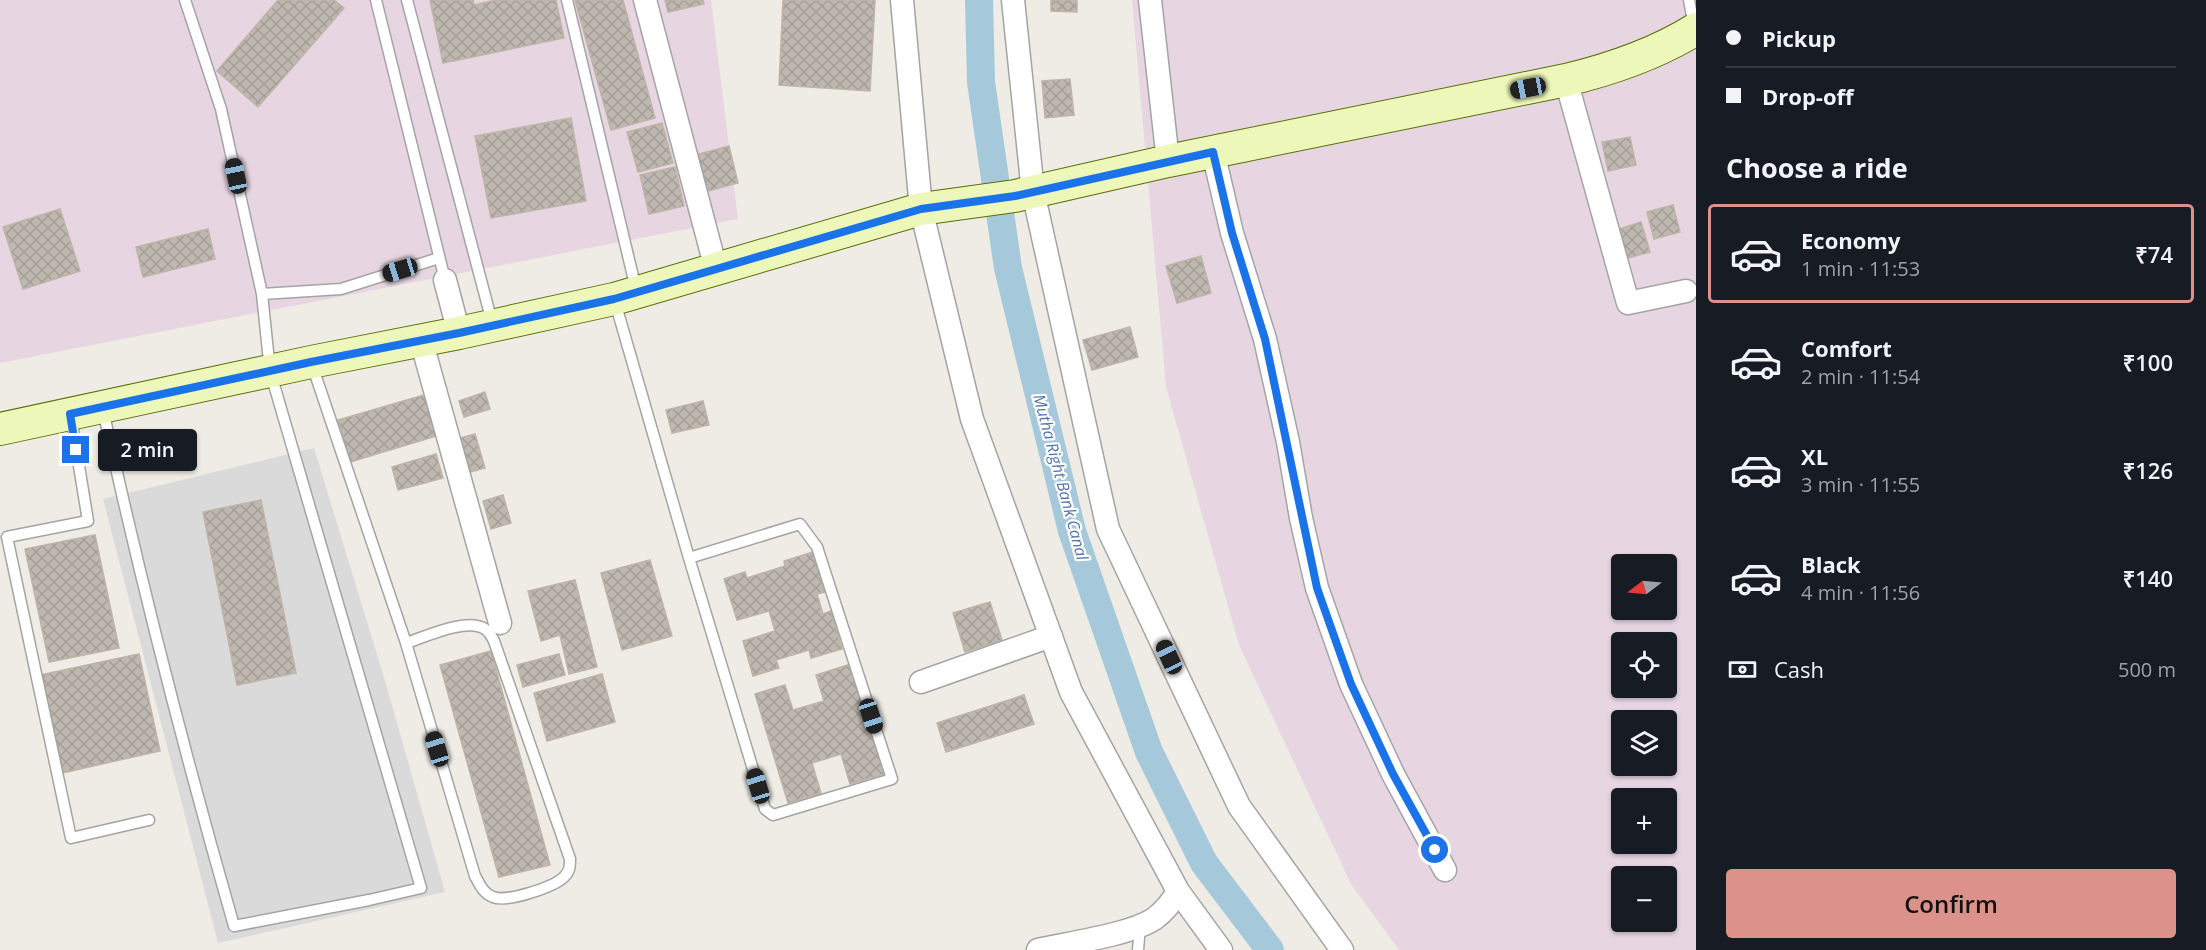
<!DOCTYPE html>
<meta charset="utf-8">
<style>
:root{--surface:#171b24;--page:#20242c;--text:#f1f3f6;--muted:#9ea1a6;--line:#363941;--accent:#dc928b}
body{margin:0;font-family:"Open Sans",sans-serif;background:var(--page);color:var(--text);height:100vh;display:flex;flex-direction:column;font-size:22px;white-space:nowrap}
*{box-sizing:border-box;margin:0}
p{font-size:20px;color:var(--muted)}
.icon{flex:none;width:33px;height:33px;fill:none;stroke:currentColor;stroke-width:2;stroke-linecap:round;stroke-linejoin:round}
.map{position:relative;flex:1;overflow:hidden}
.panel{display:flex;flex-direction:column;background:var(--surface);width:510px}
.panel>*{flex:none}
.banner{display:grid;align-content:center;height:132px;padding:0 30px;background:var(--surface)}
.needle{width:39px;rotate:254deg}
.buttons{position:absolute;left:1611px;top:554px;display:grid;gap:12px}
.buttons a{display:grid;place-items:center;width:66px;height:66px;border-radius:6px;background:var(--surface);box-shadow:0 2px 4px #0004;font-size:30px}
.end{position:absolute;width:27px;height:27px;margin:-14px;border:8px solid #1a73e8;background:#fff;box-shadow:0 0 0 3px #fff}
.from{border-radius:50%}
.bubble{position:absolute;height:42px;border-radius:6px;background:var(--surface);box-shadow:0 2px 4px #0004;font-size:20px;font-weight:600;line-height:42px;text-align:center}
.car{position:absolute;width:18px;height:36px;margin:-18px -9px;border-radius:8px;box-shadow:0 0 4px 2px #0007;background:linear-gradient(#222 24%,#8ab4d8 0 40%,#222 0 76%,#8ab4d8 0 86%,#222 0)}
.banner b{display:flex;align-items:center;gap:21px;height:57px;font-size:22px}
.banner b+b{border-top:2px solid var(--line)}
.banner i{width:15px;height:15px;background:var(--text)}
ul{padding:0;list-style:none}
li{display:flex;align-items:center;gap:18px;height:99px;margin:0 12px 9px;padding:0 18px;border:3px solid transparent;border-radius:6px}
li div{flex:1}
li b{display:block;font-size:22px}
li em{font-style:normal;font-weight:600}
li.selected{border-color:var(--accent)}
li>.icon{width:54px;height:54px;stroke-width:1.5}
h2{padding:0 30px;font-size:27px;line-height:72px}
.pay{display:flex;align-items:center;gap:15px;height:66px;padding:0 30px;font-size:22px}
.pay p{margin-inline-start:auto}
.button{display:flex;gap:12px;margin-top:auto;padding:12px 30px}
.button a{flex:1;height:69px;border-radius:6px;background:var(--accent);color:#111;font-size:24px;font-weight:600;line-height:69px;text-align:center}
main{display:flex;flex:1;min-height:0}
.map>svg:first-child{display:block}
</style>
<main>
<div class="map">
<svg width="1696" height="950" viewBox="0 0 1696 950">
<defs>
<pattern id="building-cross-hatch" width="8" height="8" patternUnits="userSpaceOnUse" patternTransform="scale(1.5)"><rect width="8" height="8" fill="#beb8b0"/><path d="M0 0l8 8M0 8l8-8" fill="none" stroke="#a39e97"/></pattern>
</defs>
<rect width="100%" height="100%" fill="#eeece4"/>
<path fill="#dbdada" d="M 314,448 L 386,684 L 445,892 L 218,943 L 103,499 Z"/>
<path fill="#e7d6e2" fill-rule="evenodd" d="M 0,0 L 711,0 L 738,219 L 0,363 Z
M 1132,0 L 1696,0 L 1696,950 L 1399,950 L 1351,884 L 1239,645 L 1166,387 ZM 1622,564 L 1666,564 L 1666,609 L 1622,609 ZM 1622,642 L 1666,642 L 1666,687 L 1622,687 ZM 1622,720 L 1666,720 L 1666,765 L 1622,765 ZM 1622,798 L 1666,798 L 1666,843 L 1622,843 ZM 1622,876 L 1666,876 L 1666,921 L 1622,921 Z"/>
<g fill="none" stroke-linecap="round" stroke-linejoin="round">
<path stroke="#a5c9da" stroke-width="28" d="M 979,0 L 981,82 L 1008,268 L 1072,531 L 1149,752 L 1204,863 L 1270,950"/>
</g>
<path fill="url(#building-cross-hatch)" stroke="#bfb4a7" stroke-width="1.5" d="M 278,0 L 334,0 L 344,8 L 258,107 L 217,71 Z
M 430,0 L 473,0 L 474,5 L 496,0 L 556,0 L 564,38 L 443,63 Z
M 575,0 L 623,0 L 655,118 L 611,130 Z
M 665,0 L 703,0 L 704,4 L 668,12 Z
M 783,0 L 875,0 L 870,91 L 779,85 Z
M 1051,0 L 1077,0 L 1077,12 L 1051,11 Z
M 1070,79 L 1074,115 L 1045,118 L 1042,81 Z
M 571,118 L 586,201 L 491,218 L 475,136 Z
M 662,123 L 673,163 L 638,172 L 627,132 Z
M 1630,137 L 1636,165 L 1608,171 L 1602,142 Z
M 729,146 L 738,183 L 704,192 L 695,155 Z
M 675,167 L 684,206 L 649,214 L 640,175 Z
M 1673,205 L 1680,232 L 1654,239 L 1647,212 Z
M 60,209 L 80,271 L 23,289 L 3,227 Z
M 1641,222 L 1650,252 L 1624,259 L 1616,230 Z
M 208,229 L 215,259 L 143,277 L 136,247 Z
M 1201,256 L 1211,293 L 1177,303 L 1166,266 Z
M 1130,327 L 1138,357 L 1092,370 L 1083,340 Z
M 485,392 L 490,409 L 464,417 L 459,401 Z
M 431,393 L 443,434 L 350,462 L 338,420 Z
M 703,401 L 709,425 L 672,433 L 666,410 Z
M 475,434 L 485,468 L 463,474 L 453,440 Z
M 436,454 L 443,478 L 398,490 L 392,467 Z
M 503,495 L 511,523 L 491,529 L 483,501 Z
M 261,500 L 296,673 L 237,685 L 203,512 Z
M 95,535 L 119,648 L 49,662 L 25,549 Z
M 813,552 L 825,592 L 817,594 L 823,614 L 831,611 L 842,649 L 811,658 L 809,650 L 776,660 L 779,668 L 753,676 L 743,641 L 775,631 L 769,611 L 737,620 L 724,579 L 745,572 L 747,578 L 785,566 L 784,561 Z
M 650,560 L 672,636 L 622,650 L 601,573 Z
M 575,580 L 597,667 L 569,674 L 560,635 L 541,641 L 528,591 Z
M 990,602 L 1002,640 L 965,652 L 953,613 Z
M 491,651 L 550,865 L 499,877 L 440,665 Z
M 139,654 L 160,751 L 62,773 L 40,675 Z
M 559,654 L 565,675 L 523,687 L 517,665 Z
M 851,664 L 884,774 L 850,784 L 841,754 L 812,763 L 821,793 L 788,803 L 755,694 L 785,685 L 793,710 L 824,701 L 816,675 Z
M 602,674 L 615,722 L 547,741 L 534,693 Z
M 1024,695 L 1034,724 L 946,752 L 937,723 Z"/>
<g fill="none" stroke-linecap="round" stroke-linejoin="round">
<defs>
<path id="lane" d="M 185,0 L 221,109 L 262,294 L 341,289 L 439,258
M 376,0 L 445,280
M 407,0 L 492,322
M 567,0 L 636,289
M 1689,0 L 1694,26
M 615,302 L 689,558 L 765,809 L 773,815 L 892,779 L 817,547 L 800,524 L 689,558
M 312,365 L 406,643 L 475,876 C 480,885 483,893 493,897 C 506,903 554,887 564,877 C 570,871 570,866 570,859 L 494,641 C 492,637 489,632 485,629 C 467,617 425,637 406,643
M 103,410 C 141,583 185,755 234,926 L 369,900 L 421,888 L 270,371 L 262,294
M 71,417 L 88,521 L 7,537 L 71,838 L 149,820
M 1138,950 L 1140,926"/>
<path id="street" d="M 645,0 L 716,269
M 902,0 L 921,209 L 972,419 L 1071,692 L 1178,891 L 1221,950
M 1013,0 L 1033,192 L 1108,529 L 1239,806 L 1342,950
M 1150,0 L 1168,161
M 1566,80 L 1628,303 L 1686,291
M 1213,152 L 1232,233 L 1265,339 L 1288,442 L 1301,518 L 1317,588 L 1351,684 L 1393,774 L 1445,870
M 445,280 L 459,333
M 421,340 L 500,623
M 921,682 L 1051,636
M 1038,950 C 1068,943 1129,935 1154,919 C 1165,911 1172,902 1178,891"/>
<path id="secondary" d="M 0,429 L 311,362 L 459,333 L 614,299 L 921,209 L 1015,196 L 1168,161 L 1566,80 C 1612,69 1656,54 1696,29"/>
</defs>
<use href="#lane" stroke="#a4a4a4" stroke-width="13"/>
<use href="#street" stroke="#a4a4a4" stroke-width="25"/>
<use href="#secondary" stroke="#5a6f09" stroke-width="34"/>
<use href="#lane" stroke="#fff" stroke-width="10"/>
<use href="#street" stroke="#fff" stroke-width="22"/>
<use href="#secondary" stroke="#edf7b9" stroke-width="32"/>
</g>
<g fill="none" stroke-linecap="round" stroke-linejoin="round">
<path stroke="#1a73e8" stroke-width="8" d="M 76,450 L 70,414 L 311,362 L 459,333 L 614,299 L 921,209 L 1015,196 L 1213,152 L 1232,233 L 1265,339 L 1317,588 L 1351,684 L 1393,774 L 1435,850"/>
</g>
<g text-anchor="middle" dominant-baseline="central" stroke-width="4.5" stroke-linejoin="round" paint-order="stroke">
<g font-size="16" font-style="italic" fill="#4e72a9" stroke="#fff">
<text transform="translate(1061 477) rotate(75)">Mutha Right Bank Canal</text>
</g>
</g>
</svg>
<div class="buttons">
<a><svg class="needle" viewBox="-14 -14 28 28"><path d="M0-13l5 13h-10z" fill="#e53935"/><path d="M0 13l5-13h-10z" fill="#9ea1a6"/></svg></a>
<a><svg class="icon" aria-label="locate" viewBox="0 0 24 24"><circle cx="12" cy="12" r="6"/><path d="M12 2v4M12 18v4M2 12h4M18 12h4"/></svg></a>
<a><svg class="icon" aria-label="layers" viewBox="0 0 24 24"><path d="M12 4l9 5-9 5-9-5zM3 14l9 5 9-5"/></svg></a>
<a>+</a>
<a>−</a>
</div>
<i class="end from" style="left:1435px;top:850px"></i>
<i class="end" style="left:76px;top:450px"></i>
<div class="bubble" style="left:98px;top:429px;width:99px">2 min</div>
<i class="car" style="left:1528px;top:88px;rotate:259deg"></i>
<i class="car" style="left:236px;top:176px;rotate:348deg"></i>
<i class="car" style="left:400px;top:270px;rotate:253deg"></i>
<i class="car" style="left:1169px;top:657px;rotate:335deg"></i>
<i class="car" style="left:871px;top:716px;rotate:162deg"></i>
<i class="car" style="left:437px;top:749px;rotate:343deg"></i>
<i class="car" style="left:758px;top:786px;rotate:343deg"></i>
</div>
<section class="panel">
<div class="banner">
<b><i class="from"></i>Pickup</b>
<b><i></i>Drop-off</b>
</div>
<h2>Choose a ride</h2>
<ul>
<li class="selected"><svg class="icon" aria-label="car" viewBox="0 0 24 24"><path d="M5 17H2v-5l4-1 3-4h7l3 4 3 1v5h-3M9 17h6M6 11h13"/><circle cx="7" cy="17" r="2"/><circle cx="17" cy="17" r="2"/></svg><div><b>Economy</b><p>1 min · 11:53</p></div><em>₹74</em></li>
<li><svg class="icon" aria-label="car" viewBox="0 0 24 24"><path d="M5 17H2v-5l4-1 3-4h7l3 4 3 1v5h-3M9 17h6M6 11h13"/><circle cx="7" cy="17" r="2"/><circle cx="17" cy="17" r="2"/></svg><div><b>Comfort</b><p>2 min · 11:54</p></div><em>₹100</em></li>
<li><svg class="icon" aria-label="car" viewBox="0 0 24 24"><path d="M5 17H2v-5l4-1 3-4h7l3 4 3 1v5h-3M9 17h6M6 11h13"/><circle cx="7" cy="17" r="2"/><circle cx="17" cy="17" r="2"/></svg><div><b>XL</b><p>3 min · 11:55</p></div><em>₹126</em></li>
<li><svg class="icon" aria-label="car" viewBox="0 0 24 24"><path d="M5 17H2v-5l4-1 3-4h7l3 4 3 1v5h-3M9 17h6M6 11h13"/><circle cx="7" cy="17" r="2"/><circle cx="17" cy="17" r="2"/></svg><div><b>Black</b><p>4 min · 11:56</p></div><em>₹140</em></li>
</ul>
<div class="pay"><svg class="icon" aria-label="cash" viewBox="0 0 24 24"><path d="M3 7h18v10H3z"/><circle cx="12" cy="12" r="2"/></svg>Cash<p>500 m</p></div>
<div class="button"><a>Confirm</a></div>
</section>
</main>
